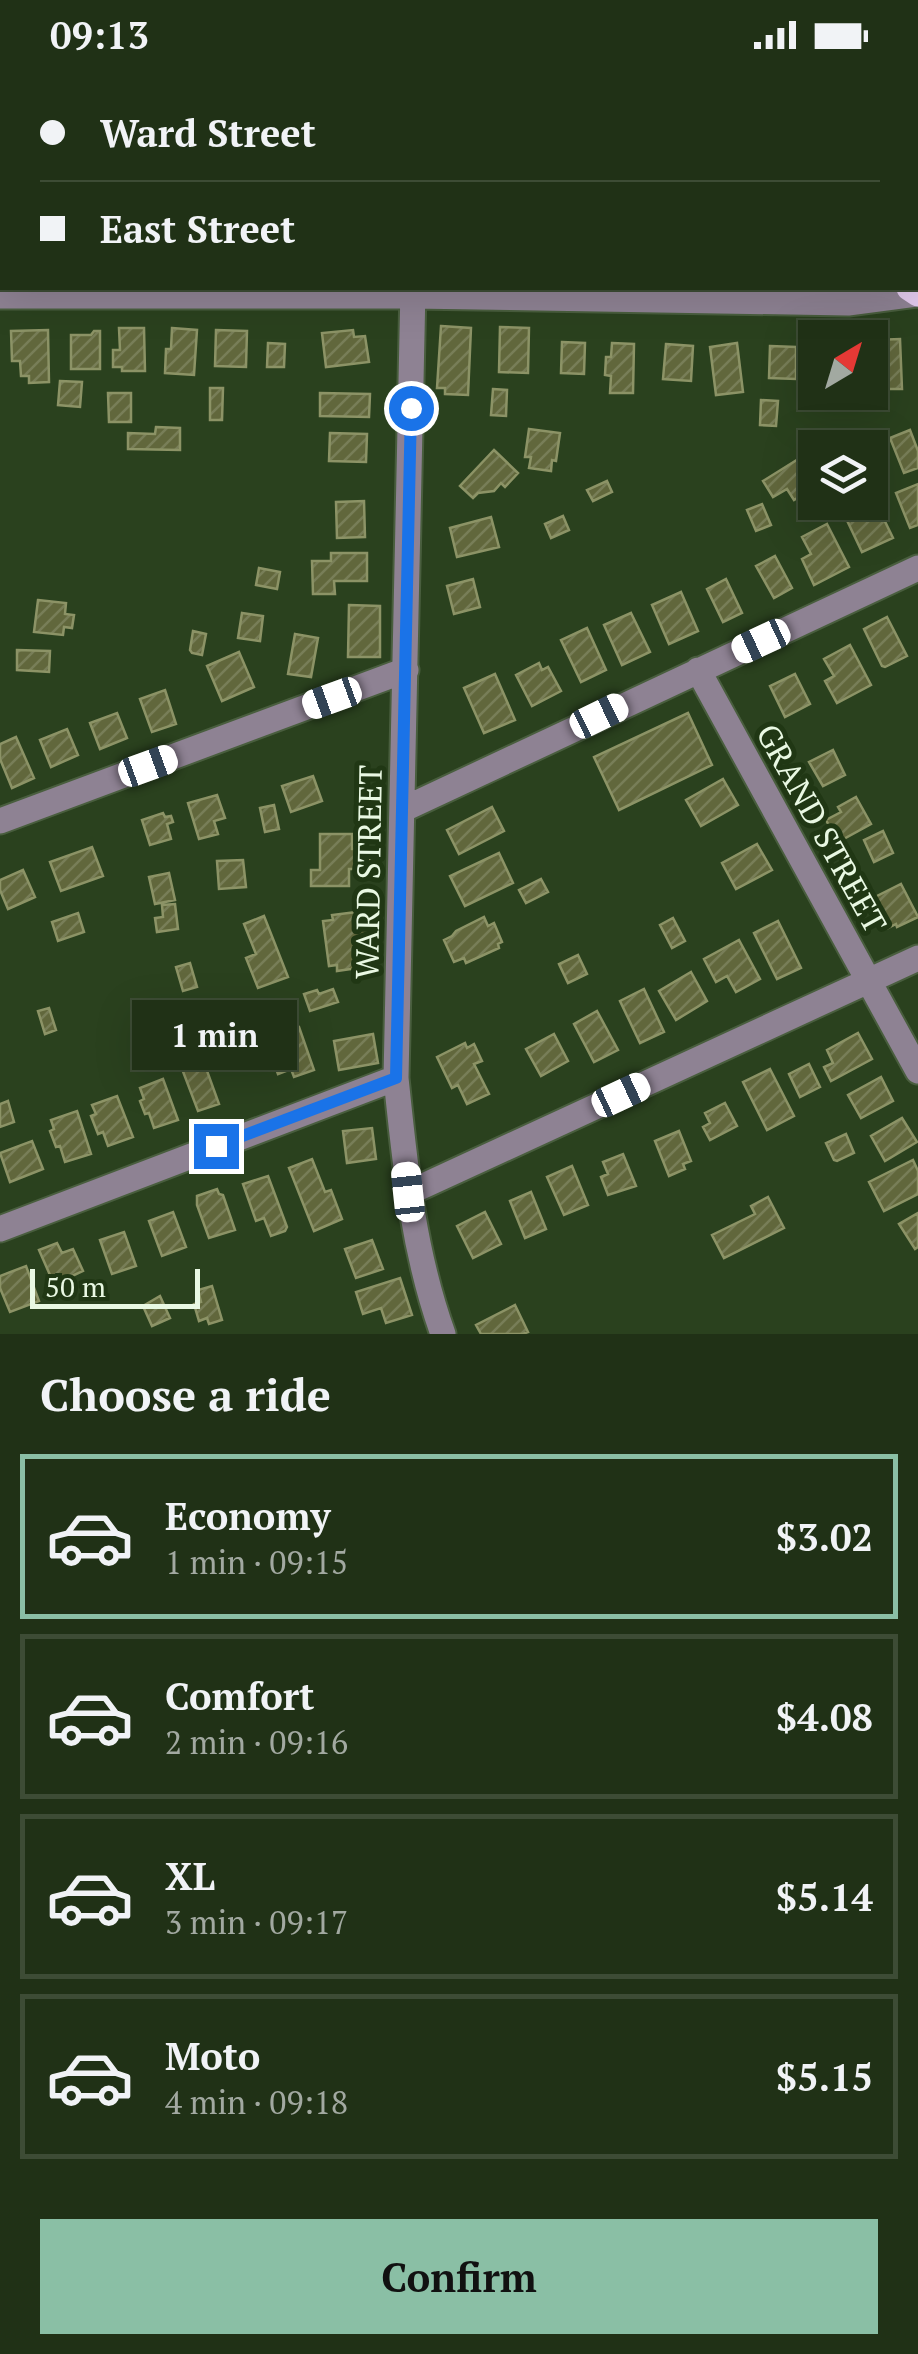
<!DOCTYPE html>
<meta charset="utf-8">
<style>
:root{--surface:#203116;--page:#2d3d23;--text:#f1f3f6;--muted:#a2a9a1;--line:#3d4c35;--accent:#8abfa5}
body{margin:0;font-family:"PT Serif",serif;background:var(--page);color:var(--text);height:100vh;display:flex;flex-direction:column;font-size:38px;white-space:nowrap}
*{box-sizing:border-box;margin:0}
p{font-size:32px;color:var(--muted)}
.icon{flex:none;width:55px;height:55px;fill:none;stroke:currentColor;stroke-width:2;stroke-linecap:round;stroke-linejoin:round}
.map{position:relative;height:1264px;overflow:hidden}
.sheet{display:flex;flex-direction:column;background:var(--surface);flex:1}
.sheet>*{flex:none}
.hud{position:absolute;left:0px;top:0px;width:920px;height:220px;box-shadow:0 10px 40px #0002,0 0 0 2px var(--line);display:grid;align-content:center;height:220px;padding:0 40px;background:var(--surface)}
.needle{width:65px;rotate:38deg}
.fabs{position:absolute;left:798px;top:250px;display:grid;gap:20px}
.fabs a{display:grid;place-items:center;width:90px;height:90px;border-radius:0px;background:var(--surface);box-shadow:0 10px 40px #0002,0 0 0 2px var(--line);font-size:50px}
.scale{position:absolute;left:30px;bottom:25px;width:170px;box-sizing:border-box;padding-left:10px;border:5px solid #e9f8e3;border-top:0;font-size:28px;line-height:35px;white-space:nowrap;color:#e9f8e3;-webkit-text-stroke:8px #203714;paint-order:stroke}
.end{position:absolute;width:45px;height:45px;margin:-22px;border:12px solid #1a73e8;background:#fff;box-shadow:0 0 0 5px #fff}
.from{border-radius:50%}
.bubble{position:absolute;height:70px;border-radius:0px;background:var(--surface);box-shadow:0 10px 40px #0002,0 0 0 2px var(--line);font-size:32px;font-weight:800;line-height:70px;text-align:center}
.car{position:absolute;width:30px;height:60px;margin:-30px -15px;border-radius:12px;box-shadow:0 0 8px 2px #0007;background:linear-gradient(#fff 24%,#345 0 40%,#fff 0 76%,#345 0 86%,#fff 0)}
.hud b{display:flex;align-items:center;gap:35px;height:95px;font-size:38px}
.hud b+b{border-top:2px solid var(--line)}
.hud i{width:25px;height:25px;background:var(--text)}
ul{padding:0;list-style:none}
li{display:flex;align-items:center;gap:30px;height:165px;margin:0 20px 15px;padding:0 20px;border:5px solid var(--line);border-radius:0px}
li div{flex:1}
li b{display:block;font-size:38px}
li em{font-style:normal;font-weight:800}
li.selected{border-color:var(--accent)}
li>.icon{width:90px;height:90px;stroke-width:1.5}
h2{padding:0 40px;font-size:45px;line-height:120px}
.action{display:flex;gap:20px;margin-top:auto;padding:20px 40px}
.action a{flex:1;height:115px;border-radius:0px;background:var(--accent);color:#111;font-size:40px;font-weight:800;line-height:115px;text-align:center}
.status{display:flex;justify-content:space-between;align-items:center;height:70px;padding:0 50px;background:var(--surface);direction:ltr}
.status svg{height:28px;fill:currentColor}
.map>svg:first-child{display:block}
</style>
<div class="status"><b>09:13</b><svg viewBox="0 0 49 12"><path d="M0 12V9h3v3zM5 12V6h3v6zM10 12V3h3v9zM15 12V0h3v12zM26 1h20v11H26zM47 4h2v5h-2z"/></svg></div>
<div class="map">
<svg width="918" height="1264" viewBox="0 0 918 1264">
<defs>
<pattern id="building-hatch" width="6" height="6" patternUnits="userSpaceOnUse" patternTransform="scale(2.5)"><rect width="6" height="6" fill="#61673c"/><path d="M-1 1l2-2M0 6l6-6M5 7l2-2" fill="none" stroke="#787e58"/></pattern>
</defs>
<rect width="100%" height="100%" fill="#2a411e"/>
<path fill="url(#building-hatch)" stroke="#8c9366" stroke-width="2.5" d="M 441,256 L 471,258 L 468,325 L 445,324 L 445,318 L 437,318 Z
M 500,257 L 529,258 L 528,303 L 499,302 Z
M 119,258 L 144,258 L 145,301 L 122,301 L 122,297 L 113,297 L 113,280 L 120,280 Z
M 172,258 L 197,260 L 194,305 L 165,303 L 166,279 L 171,279 Z
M 48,260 L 49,312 L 29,313 L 29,306 L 21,306 L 20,291 L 12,291 L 11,261 Z
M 216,260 L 247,261 L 246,297 L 215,296 Z
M 353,260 L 354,267 L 365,266 L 369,292 L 326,297 L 322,263 Z
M 94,261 L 100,261 L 100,299 L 71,299 L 71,265 L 91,265 Z
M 900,269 L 902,319 L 876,319 L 874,270 Z
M 562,272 L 585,273 L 584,304 L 561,303 Z
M 268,273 L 285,274 L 284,297 L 267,297 Z
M 612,273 L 634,274 L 633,323 L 610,323 L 611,306 L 605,305 L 606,287 L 611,287 Z
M 737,273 L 743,322 L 716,325 L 710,277 Z
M 666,274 L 693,276 L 691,311 L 663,309 Z
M 770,276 L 796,277 L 796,309 L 769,308 Z
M 60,311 L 82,312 L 80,337 L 58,335 Z
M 210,318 L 223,318 L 222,350 L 210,350 Z
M 493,319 L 507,320 L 506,346 L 491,345 Z
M 108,323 L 131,323 L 131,352 L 109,352 Z
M 320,323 L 370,324 L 369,347 L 320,346 Z
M 761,330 L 778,331 L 776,356 L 760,355 Z
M 156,357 L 180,358 L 180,380 L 128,379 L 128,363 L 155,364 Z
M 529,359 L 560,363 L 556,391 L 552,390 L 551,401 L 529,398 L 531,387 L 525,387 Z
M 910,360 L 918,381 L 918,398 L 904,403 L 890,368 Z
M 330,363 L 367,364 L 366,392 L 329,391 Z
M 494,380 L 518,403 L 505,417 L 501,413 L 494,421 L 478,423 L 473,428 L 460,416 Z
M 800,388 L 815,412 L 815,417 L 794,430 L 787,419 L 773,427 L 763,411 Z
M 607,411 L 612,422 L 593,431 L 587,420 Z
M 918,414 L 918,455 L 910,458 L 896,423 Z
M 874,429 L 893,468 L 862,482 L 844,444 Z
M 364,431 L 365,467 L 337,468 L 336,432 Z
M 762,434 L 771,455 L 756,461 L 747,440 Z
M 563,446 L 569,460 L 551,468 L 545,454 Z
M 491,447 L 499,477 L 457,487 L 450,458 Z
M 827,454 L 849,497 L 814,515 L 802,489 L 811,484 L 802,467 Z
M 331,483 L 367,483 L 367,511 L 334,511 L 335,524 L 313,524 L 312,491 L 331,491 Z
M 775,486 L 792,518 L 774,528 L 756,496 Z
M 259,498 L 280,502 L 277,519 L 256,515 Z
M 473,509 L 480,537 L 454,544 L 447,516 Z
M 726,509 L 742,543 L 723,552 L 707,519 Z
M 681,522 L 698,561 L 669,574 L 652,535 Z
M 38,530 L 66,533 L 65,544 L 74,545 L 72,558 L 64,557 L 63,565 L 34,562 Z
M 349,535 L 380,536 L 380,587 L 348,587 Z
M 242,543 L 263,546 L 260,571 L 238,568 Z
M 631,543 L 650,582 L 622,595 L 604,555 Z
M 887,547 L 907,586 L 885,597 L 882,596 L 864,559 Z
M 587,558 L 606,600 L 581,612 L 561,570 Z
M 193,561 L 206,564 L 202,585 L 192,583 L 190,580 Z
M 295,564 L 318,568 L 311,607 L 288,604 Z
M 850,575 L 871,615 L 837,633 L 825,611 L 834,606 L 824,589 Z
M 17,580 L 50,581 L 49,602 L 17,600 Z
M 239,582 L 254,617 L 222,631 L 207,596 Z
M 539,593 L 542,600 L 548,597 L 561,621 L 532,636 L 516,605 Z
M 495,604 L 515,650 L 484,663 L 464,618 Z
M 795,604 L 810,634 L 785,647 L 770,616 Z
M 165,620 L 176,654 L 152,662 L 140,629 Z
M 117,643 L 127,668 L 100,679 L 90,653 Z
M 688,643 L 712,695 L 619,740 L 594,687 Z
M 67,659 L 78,685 L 51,697 L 40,670 Z
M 16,667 L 34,708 L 12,718 L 0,689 L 0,674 Z
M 833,680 L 845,705 L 823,716 L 809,692 Z
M 313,706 L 322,731 L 291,742 L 282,716 Z
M 723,709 L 738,735 L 701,756 L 686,730 Z
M 217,725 L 225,748 L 214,751 L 218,764 L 199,769 L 188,733 Z
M 856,727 L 871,754 L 838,772 L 826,750 L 841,742 L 838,737 Z
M 274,735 L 279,759 L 265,762 L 260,738 Z
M 492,737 L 504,761 L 459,784 L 447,760 Z
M 163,743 L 165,747 L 171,746 L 173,752 L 167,754 L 171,769 L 150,775 L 142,750 Z
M 883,761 L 893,783 L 874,792 L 864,770 Z
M 320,764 L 352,764 L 352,779 L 369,779 L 370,799 L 349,799 L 349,816 L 311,816 L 311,800 L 320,800 Z
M 757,774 L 772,800 L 736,819 L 722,793 Z
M 92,777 L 103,806 L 61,821 L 50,792 Z
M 499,783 L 513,813 L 465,836 L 450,806 Z
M 243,790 L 246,817 L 219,819 L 217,791 Z
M 23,800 L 35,827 L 8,839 L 0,820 L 0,810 Z
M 169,803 L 175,830 L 155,834 L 149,807 Z
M 541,809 L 548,822 L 526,833 L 519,820 Z
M 901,814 L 918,847 L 897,857 L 896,854 L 888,858 L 873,828 Z
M 175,834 L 178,859 L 157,862 L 155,848 L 163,847 L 162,835 Z
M 365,841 L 372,896 L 337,901 L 337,895 L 329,896 L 323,851 L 333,850 L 332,845 Z
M 78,843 L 84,862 L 58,871 L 52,852 Z
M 264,846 L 288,907 L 258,918 L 246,888 L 256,884 L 244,854 Z
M 484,847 L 488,856 L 494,853 L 502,872 L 498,874 L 499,878 L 466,893 L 464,888 L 454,892 L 444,870 L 452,866 L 456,861 Z
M 673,848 L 685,871 L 672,878 L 660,855 Z
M 778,851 L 801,898 L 777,909 L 754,863 Z
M 739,870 L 760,909 L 736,922 L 727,906 L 716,912 L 704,889 Z
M 578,885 L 587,904 L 568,913 L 559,894 Z
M 190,893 L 197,917 L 183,921 L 176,897 Z
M 691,902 L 707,931 L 676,950 L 659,921 Z
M 333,919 L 338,932 L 310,941 L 304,924 L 317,920 L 319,924 Z
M 644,919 L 664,962 L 640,973 L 620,931 Z
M 49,938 L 56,960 L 45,964 L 38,941 Z
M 597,941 L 618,980 L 594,992 L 574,954 Z
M 299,957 L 314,1000 L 294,1007 L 291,999 L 278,1004 L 269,979 L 283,974 L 279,964 Z
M 858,963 L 872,989 L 831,1011 L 824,997 L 833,993 L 827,980 Z
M 373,964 L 378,993 L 339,1000 L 334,971 Z
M 554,964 L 568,991 L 541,1006 L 526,979 Z
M 465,973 L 467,978 L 474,974 L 482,991 L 474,994 L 489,1024 L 467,1034 L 458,1015 L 452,1018 L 437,987 Z
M 196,985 L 202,987 L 219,1034 L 198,1041 L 179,991 Z
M 809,994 L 820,1017 L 800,1027 L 789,1004 Z
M 770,999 L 794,1046 L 767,1060 L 743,1012 Z
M 881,1007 L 893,1031 L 861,1048 L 848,1025 Z
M 163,1009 L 178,1050 L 154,1058 L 149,1043 L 145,1044 L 140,1031 L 144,1029 L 140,1018 Z
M 117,1026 L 133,1067 L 108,1076 L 103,1062 L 98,1064 L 91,1046 L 96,1044 L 92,1035 Z
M 8,1031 L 14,1052 L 0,1057 L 0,1034 Z
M 725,1033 L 737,1056 L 710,1070 L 703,1057 L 710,1053 L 705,1043 Z
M 77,1041 L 91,1084 L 65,1092 L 60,1076 L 56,1077 L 50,1061 L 54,1059 L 51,1050 Z
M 902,1048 L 917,1072 L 885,1091 L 871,1066 Z
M 372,1058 L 376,1089 L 347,1093 L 343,1061 Z
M 679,1061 L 691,1091 L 683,1094 L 685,1099 L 669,1106 L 655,1071 Z
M 846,1064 L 854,1083 L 837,1091 L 834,1090 L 826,1073 Z
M 32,1071 L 43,1099 L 10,1112 L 0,1083 Z
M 623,1084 L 636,1116 L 608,1125 L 601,1107 L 608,1104 L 603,1092 Z
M 312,1089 L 325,1122 L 331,1120 L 342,1149 L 314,1161 L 289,1098 Z
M 913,1090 L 918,1101 L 918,1124 L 884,1141 L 869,1112 Z
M 572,1096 L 588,1135 L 564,1145 L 547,1107 Z
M 268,1106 L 287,1157 L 285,1161 L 271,1166 L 264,1148 L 256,1151 L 243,1114 Z
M 217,1119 L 219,1124 L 223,1125 L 235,1160 L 209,1168 L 197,1135 L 197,1126 Z
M 531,1122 L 546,1159 L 525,1168 L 510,1131 Z
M 768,1127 L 784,1158 L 724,1188 L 712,1165 L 755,1144 L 751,1136 Z
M 173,1142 L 186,1177 L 162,1186 L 149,1151 Z
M 485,1142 L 501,1174 L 473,1188 L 457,1156 Z
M 918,1143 L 918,1177 L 915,1179 L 899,1154 Z
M 124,1162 L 136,1196 L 112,1204 L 100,1170 Z
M 372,1170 L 383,1199 L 356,1208 L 345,1179 Z
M 57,1173 L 62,1183 L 73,1179 L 83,1201 L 72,1206 L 75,1213 L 57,1221 L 39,1180 Z
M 26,1196 L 39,1231 L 10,1242 L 0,1218 L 0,1206 Z
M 400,1208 L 412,1245 L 386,1253 L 381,1238 L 363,1244 L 356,1222 Z
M 212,1216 L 222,1250 L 209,1254 L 207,1248 L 199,1251 L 194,1234 L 201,1232 L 198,1220 Z
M 160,1226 L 170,1248 L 152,1256 L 143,1236 Z
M 515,1235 L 528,1262 L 523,1264 L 481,1264 L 476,1255 Z"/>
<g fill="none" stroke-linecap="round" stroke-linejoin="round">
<defs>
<path id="minor" d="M 415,2 L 415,0
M 413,218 L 396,1008 C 405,1095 413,1181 443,1264
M 0,226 L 413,226 L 848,233 L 918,224
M 698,600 L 918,1001
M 402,740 L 918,498
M 0,751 L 406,600
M 408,1123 L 918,888
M 0,1159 L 396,1008"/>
<path id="major" d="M 642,0 L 645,2
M 909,218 L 918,224"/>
</defs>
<use href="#minor" stroke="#495e3e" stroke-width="29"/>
<use href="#major" stroke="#495e3e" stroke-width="29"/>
<use href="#minor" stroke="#8e8293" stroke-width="25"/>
<use href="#major" stroke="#e1c9ec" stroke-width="25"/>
</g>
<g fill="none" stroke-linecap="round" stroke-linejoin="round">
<path stroke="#1a73e8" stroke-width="12" d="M 216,1076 L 396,1008 L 411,338"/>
</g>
<g text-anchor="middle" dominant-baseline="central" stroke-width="10" stroke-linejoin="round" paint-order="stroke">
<g font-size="32" fill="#e9f8e3" stroke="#203714">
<text transform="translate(822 758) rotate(61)">GRAND STREET</text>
<text transform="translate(368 802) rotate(-89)">WARD STREET</text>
</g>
</g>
</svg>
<div class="fabs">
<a><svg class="needle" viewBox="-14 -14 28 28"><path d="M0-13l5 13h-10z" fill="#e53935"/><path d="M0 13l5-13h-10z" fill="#a2a9a1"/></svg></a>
<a><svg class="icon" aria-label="layers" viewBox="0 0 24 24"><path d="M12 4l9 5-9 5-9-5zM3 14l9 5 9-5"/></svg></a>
</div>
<div class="scale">50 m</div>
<i class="end from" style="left:411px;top:338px"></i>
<i class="end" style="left:216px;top:1076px"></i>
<div class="bubble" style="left:132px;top:930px;width:165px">1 min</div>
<i class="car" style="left:761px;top:571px;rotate:245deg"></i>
<i class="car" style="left:332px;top:628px;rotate:250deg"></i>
<i class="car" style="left:599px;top:646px;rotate:64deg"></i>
<i class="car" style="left:148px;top:696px;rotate:70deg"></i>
<i class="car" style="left:621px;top:1025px;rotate:65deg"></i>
<i class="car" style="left:408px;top:1122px;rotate:354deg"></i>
<div class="hud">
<b><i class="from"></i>Ward Street</b>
<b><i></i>East Street</b>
</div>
</div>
<section class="sheet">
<h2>Choose a ride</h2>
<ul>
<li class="selected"><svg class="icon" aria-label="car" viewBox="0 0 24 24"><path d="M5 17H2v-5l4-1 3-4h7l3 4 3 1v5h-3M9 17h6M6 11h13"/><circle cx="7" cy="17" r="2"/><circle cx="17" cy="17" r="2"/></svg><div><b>Economy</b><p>1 min · 09:15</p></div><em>$3.02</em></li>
<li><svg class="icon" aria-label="car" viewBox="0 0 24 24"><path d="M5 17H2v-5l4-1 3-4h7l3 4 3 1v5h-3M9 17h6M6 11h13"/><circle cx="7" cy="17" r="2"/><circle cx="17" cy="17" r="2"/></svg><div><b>Comfort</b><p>2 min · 09:16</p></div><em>$4.08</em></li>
<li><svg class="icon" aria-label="car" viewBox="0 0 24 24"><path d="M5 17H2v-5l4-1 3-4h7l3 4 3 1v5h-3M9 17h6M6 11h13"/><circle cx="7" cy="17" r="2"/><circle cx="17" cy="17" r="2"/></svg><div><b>XL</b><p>3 min · 09:17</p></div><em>$5.14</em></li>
<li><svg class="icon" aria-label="car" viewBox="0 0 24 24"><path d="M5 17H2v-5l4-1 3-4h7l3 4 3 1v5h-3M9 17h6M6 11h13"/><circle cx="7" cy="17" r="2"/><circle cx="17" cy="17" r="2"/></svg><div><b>Moto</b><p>4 min · 09:18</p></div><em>$5.15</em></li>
</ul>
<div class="action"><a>Confirm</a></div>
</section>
